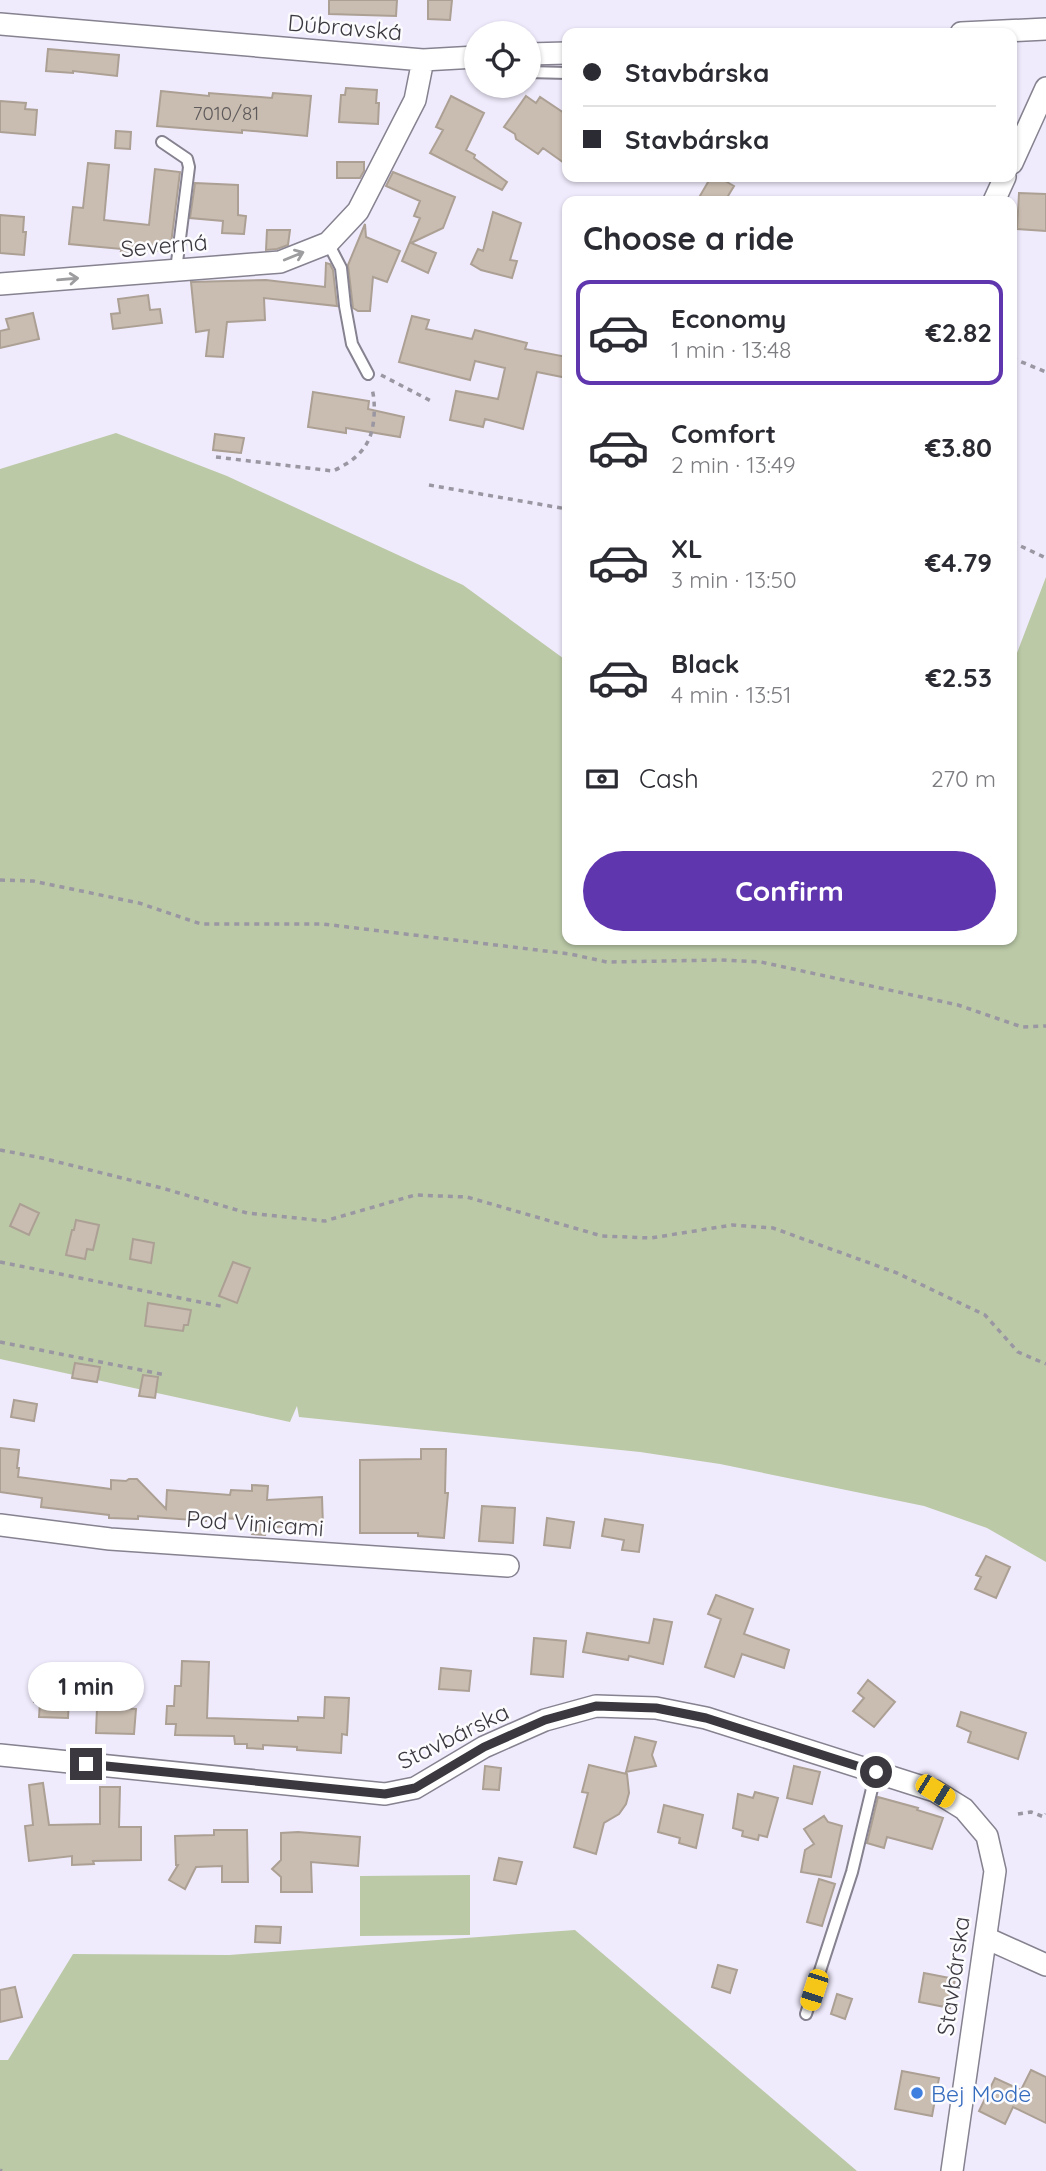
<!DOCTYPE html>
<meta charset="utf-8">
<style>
:root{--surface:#fff;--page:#f7f7f7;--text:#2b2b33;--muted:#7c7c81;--line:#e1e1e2;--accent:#6036ae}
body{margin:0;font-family:Quicksand,sans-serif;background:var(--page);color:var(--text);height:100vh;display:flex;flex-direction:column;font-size:26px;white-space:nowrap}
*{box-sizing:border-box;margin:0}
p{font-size:23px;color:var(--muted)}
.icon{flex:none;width:38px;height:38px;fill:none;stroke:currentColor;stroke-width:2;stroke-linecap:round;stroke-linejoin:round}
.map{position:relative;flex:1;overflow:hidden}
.drawer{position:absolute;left:562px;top:196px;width:455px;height:749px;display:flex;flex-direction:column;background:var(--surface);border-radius:14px;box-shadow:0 2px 5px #0004}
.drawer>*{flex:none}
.banner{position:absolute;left:562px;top:28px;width:455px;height:154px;border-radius:14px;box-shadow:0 2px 5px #0004;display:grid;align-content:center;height:154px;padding:0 21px;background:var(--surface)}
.tools{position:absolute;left:464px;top:21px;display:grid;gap:14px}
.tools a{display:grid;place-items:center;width:77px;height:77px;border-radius:50%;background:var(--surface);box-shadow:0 2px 5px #0004;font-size:35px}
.end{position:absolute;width:32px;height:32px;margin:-16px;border:9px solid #3b393f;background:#fff;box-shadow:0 0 0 4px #fff}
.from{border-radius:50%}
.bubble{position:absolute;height:49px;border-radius:24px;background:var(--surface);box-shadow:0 2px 5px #0004;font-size:23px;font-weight:800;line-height:49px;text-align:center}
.car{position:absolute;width:21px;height:42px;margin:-21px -10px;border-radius:9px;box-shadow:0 0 5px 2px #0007;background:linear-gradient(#f5c518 24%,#345 0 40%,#f5c518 0 76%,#345 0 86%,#f5c518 0)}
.banner b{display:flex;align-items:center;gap:24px;height:66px;font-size:26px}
.banner b+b{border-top:2px solid var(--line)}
.banner i{width:18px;height:18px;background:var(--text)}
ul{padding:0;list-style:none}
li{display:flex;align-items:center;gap:21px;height:105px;margin:0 14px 10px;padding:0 7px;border:4px solid transparent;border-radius:14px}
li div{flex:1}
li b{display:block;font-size:26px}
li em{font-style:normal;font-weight:800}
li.active{border-color:var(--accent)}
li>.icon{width:63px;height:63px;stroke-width:1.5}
h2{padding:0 21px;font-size:32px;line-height:84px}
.pay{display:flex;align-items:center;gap:18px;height:77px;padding:0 21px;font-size:26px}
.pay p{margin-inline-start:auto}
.action{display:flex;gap:14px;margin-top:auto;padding:14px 21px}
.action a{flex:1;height:80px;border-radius:42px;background:var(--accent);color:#fff;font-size:28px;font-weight:800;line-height:80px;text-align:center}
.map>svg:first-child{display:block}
</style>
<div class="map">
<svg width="1046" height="2171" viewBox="0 0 1046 2171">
<rect width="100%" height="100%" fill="#f0ebfc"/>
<path fill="#bbc9a7" d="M 116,433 L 227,476 L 463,585 L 567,661 L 567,940 L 1012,940 L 1012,666 L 1046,577 L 1046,1562 L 987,1528 L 924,1506 L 720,1464 L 640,1452 L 299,1417 L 297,1406 L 290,1422 L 0,1359 L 0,469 Z
M 470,1875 L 470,1935 L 360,1936 L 360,1876 Z
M 575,1930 L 857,2171 L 0,2171 L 0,2060 L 8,2060 L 73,1954 L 229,1955 Z"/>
<path fill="#c9bcb0" stroke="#aca094" stroke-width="2" d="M 329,0 L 397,0 L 396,16 L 329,14 Z
M 428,0 L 452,0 L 450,20 L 428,19 Z
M 48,49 L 119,55 L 117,76 L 73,71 L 73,73 L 46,71 Z
M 346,88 L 377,90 L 376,103 L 379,103 L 378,124 L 339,122 L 341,95 L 345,95 Z
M 161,91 L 209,96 L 209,93 L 272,98 L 273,93 L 311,96 L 307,136 L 242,130 L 242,133 L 157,126 Z
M 451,96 L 484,113 L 466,150 L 475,155 L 474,158 L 507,182 L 502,190 L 430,153 L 443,130 L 436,127 Z
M 526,96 L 536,103 L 540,97 L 567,115 L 567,165 L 543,148 L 538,154 L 516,139 L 515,134 L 504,127 Z
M 0,101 L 26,103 L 25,109 L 37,110 L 35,135 L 0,132 Z
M 116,131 L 131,132 L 130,149 L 115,148 Z
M 337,162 L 364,162 L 364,171 L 360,178 L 337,178 Z
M 88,163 L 109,165 L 104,220 L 149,225 L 155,169 L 180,172 L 170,252 L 143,249 L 142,253 L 121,251 L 122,249 L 69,244 L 73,207 L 83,208 Z
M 393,172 L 455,197 L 443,228 L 411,243 L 436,253 L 428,273 L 402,261 L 420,218 L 414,216 L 420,201 L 386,186 Z
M 711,177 L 718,177 L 734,186 L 725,201 L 697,201 Z
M 195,183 L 238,185 L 238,215 L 246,216 L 244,234 L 222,233 L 223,221 L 190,218 Z
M 1019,193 L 1046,194 L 1046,231 L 1017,229 Z
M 493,212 L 521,223 L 510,260 L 517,261 L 512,278 L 481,270 L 471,264 L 478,249 L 483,251 Z
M 0,215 L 24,217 L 23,232 L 26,232 L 24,255 L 0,253 Z
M 365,224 L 366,237 L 400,251 L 387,282 L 373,277 L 370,311 L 358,311 L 353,308 L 348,265 Z
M 267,230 L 290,230 L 288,245 L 277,249 L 266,250 Z
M 326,263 L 330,264 L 333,270 L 337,306 L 264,298 L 265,320 L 227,322 L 223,357 L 206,356 L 209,330 L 196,332 L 191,282 L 266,280 L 325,287 Z
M 148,295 L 150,310 L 160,309 L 162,323 L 113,329 L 111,314 L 120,313 L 118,299 Z
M 33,313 L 39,339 L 0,348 L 0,331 L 9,329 L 6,319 Z
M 412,316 L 429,320 L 426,329 L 472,339 L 475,330 L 527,343 L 525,349 L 567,357 L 567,378 L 537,372 L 523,429 L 485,419 L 483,427 L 450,420 L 456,391 L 498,399 L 505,368 L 475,361 L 470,380 L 399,362 Z
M 313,392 L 369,401 L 368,409 L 404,417 L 400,437 L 346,428 L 346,433 L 308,427 Z
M 215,434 L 244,438 L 241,453 L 213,450 Z
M 20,1204 L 39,1213 L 29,1235 L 10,1226 Z
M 76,1220 L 99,1225 L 93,1250 L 87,1249 L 85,1259 L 66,1255 L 72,1230 L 74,1230 Z
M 133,1239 L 154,1243 L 151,1263 L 130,1259 Z
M 233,1262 L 250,1268 L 237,1303 L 219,1296 Z
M 148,1303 L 191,1310 L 188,1325 L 184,1325 L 183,1331 L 145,1326 Z
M 75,1363 L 100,1367 L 97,1382 L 72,1378 Z
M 143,1375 L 158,1377 L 155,1398 L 139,1396 Z
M 14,1400 L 37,1404 L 34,1421 L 11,1417 Z
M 0,1448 L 19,1450 L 17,1468 L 19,1468 L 18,1477 L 111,1489 L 111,1480 L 126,1481 L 129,1479 L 137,1479 L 166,1509 L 167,1490 L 230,1495 L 231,1490 L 252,1491 L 252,1485 L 268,1486 L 267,1500 L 322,1497 L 323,1526 L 266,1527 L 265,1535 L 252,1534 L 250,1519 L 206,1518 L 206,1521 L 138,1516 L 138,1519 L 109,1518 L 109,1515 L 41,1507 L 42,1498 L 0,1492 Z
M 421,1449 L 446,1449 L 445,1493 L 448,1493 L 444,1538 L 418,1536 L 418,1533 L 360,1533 L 360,1460 L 421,1459 Z
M 482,1506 L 515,1508 L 513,1543 L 479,1541 Z
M 547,1518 L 574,1522 L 570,1548 L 544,1545 Z
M 605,1519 L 643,1525 L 639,1552 L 622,1550 L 624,1540 L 602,1536 Z
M 986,1556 L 1010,1567 L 996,1598 L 975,1589 L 981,1577 L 976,1575 Z
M 716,1595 L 753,1609 L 744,1634 L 789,1650 L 784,1668 L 742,1654 L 734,1677 L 705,1667 L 721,1619 L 708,1614 Z
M 654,1619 L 672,1622 L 663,1664 L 629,1656 L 628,1660 L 583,1652 L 587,1633 L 649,1643 Z
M 534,1638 L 566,1641 L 563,1677 L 531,1674 Z
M 182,1661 L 209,1662 L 207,1718 L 298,1721 L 298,1717 L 324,1718 L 325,1697 L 349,1698 L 347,1735 L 342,1734 L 341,1753 L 297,1750 L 297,1747 L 263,1745 L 263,1749 L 247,1748 L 247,1744 L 235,1744 L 234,1736 L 175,1735 L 176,1724 L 166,1724 L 167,1706 L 174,1706 L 175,1686 L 181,1686 Z
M 441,1668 L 471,1671 L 469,1691 L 439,1689 Z
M 35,1678 L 70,1679 L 68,1718 L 39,1717 L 40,1702 L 34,1702 Z
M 868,1680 L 895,1702 L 874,1727 L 853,1711 L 864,1698 L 858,1693 Z
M 97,1707 L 136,1709 L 134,1734 L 96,1733 Z
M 961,1712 L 1026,1733 L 1018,1759 L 968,1742 L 971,1732 L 957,1726 Z
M 635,1737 L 656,1742 L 652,1755 L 656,1766 L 626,1772 Z
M 589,1765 L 627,1774 L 629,1793 L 626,1804 L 619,1814 L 604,1823 L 596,1854 L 574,1847 L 588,1793 L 582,1792 Z
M 485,1766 L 501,1768 L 499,1790 L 483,1789 Z
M 794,1766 L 820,1772 L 812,1804 L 787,1798 Z
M 43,1783 L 49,1825 L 100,1824 L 100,1787 L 120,1787 L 119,1827 L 141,1827 L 141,1860 L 93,1861 L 94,1864 L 72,1865 L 72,1856 L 29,1861 L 25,1826 L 33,1825 L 29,1785 Z
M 755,1792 L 778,1798 L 767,1837 L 759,1835 L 758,1840 L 742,1836 L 743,1831 L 733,1828 L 738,1794 L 753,1798 Z
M 878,1797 L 918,1808 L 917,1810 L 943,1818 L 932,1849 L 887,1837 L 884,1848 L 867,1843 Z
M 664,1805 L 703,1815 L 696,1848 L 679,1843 L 680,1838 L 658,1832 Z
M 824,1816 L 828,1822 L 842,1826 L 831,1877 L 801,1872 L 805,1850 L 814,1844 L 804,1829 Z
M 214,1830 L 247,1830 L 248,1882 L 222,1882 L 222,1866 L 196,1867 L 185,1889 L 169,1880 L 178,1865 L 176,1865 L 175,1836 L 214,1835 Z
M 298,1832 L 360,1837 L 358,1866 L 311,1862 L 312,1892 L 281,1892 L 281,1877 L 272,1869 L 281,1860 L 281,1833 Z
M 499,1858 L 522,1862 L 516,1884 L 494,1880 Z
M 819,1879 L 835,1884 L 822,1926 L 807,1922 Z
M 256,1926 L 281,1927 L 280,1943 L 255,1942 Z
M 718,1965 L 737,1970 L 730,1993 L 712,1987 Z
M 924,1973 L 955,1979 L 950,2008 L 919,2002 Z
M 15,1987 L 22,2017 L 0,2022 L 0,1990 Z
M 837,1994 L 852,1999 L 845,2019 L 831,2014 Z
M 1031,2070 L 1046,2077 L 1046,2123 L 1013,2107 L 1005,2124 L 979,2111 L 995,2078 L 1021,2090 Z
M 902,2071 L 939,2078 L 932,2116 L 895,2109 Z"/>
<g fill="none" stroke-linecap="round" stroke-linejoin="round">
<defs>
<path id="service" d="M 528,72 L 567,73
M 162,142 L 187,159 L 189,167 L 176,270
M 328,243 L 341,268 L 345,306 L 352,344 L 368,374
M 806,2014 L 852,1872 L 876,1772"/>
<path id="minor" d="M 0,24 L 423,60 L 476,57
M 961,33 L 1046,29
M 528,54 L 567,53
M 1012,163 L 1046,88
M 994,201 L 1005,177
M 0,284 L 280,262 L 328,243 L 358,211 L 415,100 L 423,60
M 0,1525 L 110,1539 L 508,1566
M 0,1755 L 385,1794 L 415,1788 L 484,1747 L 545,1720 L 596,1706 L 656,1708 L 706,1718 L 935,1791 L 964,1809 L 987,1836 L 995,1871 L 952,2171
M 986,1938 L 1046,1965"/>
</defs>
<use href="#service" stroke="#868290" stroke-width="14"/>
<use href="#minor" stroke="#868290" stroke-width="24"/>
<path stroke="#9a97a2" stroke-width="3.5" stroke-dasharray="5 5" stroke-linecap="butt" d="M 1012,358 L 1046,372
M 381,375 L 431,401
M 216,457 L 333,471 C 346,465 360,456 367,443 C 375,430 376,403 372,389
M 429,485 L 567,509
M 1012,542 L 1046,558
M 0,880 L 33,881 L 139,903 L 201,924 L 323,924 L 570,954 L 607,962 L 721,960 L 761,962 L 958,1005 L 1022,1027 L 1046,1026
M 0,1150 L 42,1158 L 162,1188 L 247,1213 L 325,1221 L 415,1195 L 467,1197 L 602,1236 L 651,1238 L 732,1225 L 773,1228 L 897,1273 L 985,1315 L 1018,1352 L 1046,1364
M 0,1262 L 225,1307
M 0,1342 L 166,1375
M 1018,1814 L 1031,1812 L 1044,1817 L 1046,1814
M 0,2170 L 2,2171"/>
<use href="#service" stroke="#fff" stroke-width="10"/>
<use href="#minor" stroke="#fff" stroke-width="21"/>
</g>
<defs><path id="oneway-shaft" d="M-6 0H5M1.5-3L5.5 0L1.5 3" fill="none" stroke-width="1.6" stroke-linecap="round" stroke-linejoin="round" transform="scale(1.75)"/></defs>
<g stroke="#9d9c9f">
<use href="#oneway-shaft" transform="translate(294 256) rotate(-22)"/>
<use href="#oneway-shaft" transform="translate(68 279) rotate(-5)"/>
</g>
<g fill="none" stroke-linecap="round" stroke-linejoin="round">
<path stroke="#3b393f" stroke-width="9" d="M 86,1764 L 385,1794 L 415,1788 L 484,1747 L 545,1720 L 596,1706 L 656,1708 L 706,1718 L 876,1772"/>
</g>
<circle fill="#3f7fe0" stroke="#fcfbfe" stroke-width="2.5" cx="917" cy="2093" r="7"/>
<g text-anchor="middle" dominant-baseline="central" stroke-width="5" stroke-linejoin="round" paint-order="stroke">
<g font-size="19" fill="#5e5a5b">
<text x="226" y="113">7010/81</text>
</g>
<g font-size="23" fill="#3b393f" stroke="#fcfbfe">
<text transform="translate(345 27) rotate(5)">Dúbravská</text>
<text transform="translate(164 245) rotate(-5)">Severná</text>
<text transform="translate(255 1523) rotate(4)">Pod Vinicami</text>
<text transform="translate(453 1736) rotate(-26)">Stavbárska</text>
<text transform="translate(953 1976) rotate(-82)">Stavbárska</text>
</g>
<g font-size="23" fill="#366cbe" stroke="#fcfbfe" text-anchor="start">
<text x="931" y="2093">Bej Mode</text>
</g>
</g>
</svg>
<div class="tools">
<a><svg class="icon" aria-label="locate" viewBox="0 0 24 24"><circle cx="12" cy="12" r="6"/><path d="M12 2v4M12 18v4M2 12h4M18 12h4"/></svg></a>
</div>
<i class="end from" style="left:876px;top:1772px"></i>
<i class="end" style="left:86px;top:1764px"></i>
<div class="bubble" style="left:28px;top:1662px;width:116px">1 min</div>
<i class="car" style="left:935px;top:1791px;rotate:122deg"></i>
<i class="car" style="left:814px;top:1990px;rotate:198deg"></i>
<div class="banner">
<b><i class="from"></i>Stavbárska</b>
<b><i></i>Stavbárska</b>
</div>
<section class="drawer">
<h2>Choose a ride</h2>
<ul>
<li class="active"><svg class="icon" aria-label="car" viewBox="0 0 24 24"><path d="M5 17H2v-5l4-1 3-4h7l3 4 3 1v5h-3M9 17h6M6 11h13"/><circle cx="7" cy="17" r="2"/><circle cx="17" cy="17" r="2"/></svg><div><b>Economy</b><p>1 min · 13:48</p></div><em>€2.82</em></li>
<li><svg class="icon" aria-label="car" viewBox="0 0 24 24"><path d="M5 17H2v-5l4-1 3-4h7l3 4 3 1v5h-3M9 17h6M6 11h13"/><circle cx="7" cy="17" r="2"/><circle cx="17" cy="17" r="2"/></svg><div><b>Comfort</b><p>2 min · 13:49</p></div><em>€3.80</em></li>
<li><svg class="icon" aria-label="car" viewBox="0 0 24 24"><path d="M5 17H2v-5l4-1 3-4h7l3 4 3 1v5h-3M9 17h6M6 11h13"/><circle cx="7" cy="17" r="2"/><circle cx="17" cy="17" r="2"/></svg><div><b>XL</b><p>3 min · 13:50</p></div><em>€4.79</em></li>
<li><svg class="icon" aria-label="car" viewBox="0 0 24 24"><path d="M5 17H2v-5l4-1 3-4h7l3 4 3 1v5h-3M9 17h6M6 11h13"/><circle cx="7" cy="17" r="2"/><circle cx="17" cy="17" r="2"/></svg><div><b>Black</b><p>4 min · 13:51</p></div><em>€2.53</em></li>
</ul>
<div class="pay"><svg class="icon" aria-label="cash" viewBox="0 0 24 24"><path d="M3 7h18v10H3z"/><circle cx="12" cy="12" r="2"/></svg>Cash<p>270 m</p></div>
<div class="action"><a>Confirm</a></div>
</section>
</div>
